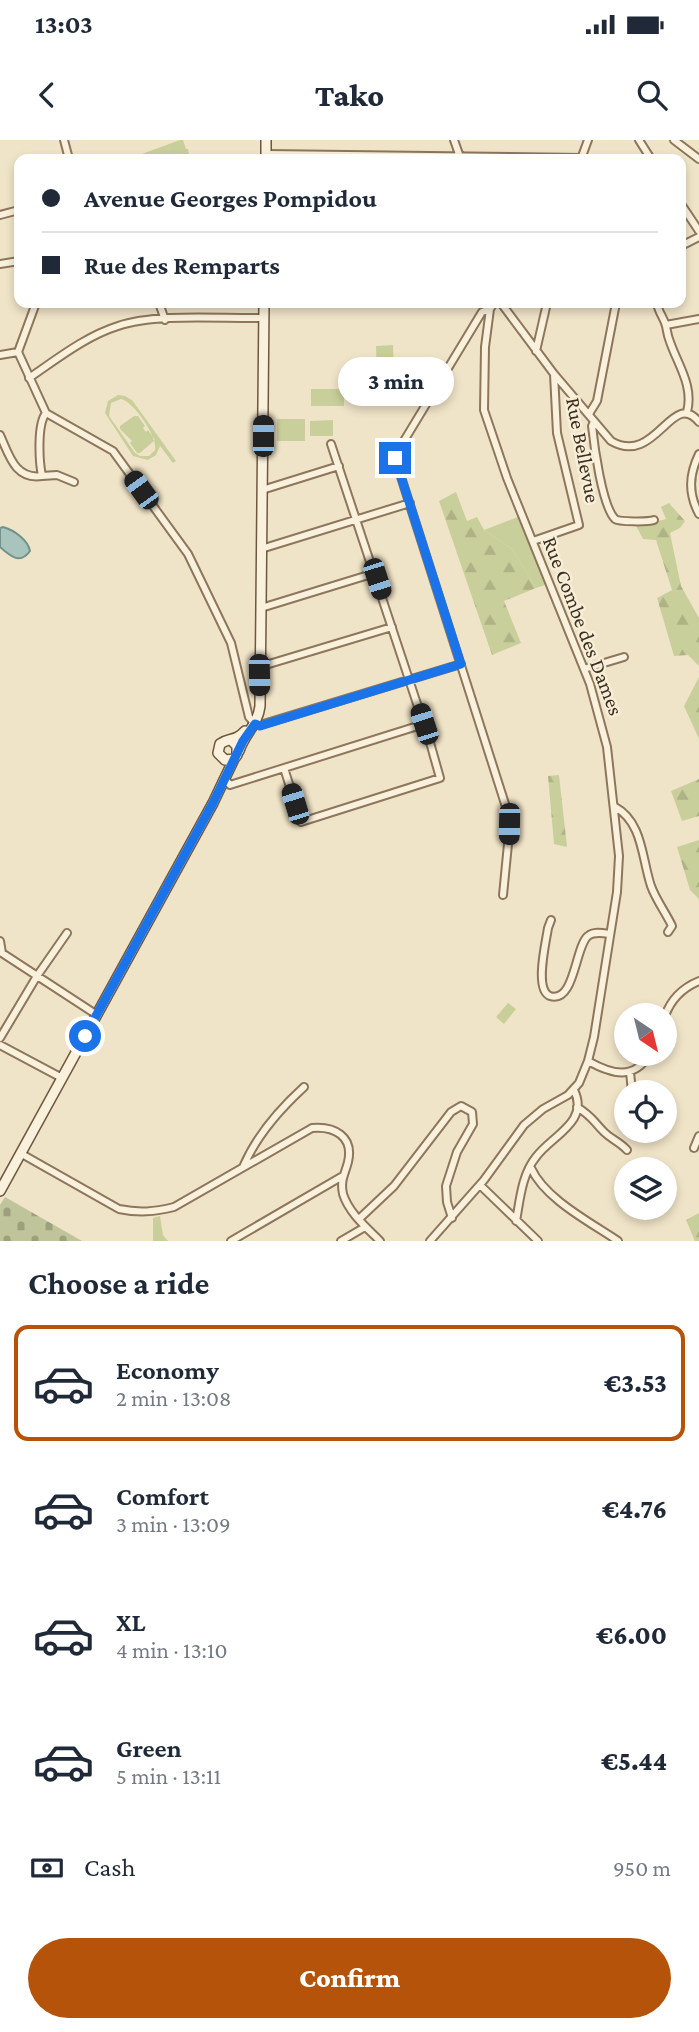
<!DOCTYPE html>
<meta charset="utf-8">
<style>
:root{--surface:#fff;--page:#f6f6f7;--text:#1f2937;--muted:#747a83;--line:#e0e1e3;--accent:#b45309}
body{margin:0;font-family:"Crimson Pro",serif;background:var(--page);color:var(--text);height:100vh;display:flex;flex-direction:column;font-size:26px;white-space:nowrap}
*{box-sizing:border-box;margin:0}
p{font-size:23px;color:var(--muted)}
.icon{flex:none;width:38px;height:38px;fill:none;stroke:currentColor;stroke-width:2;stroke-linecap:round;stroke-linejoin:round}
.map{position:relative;height:1101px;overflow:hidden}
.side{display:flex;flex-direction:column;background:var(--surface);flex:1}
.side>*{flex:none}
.guide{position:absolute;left:14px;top:14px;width:672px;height:154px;border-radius:14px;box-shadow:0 4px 10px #0003;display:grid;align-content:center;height:154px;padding:0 28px;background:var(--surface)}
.needle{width:46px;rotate:145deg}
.controls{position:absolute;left:614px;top:863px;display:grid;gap:14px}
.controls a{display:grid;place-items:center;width:63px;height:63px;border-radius:50%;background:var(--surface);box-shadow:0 4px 10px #0003;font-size:35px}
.end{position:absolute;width:32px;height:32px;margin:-16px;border:9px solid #1a73e8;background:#fff;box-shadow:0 0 0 4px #fff}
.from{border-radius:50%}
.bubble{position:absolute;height:49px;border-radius:24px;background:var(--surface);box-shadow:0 4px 10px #0003;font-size:23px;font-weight:800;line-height:49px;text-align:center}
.car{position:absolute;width:21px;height:42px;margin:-21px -10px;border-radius:9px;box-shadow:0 0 5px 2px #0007;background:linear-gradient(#222 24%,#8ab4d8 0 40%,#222 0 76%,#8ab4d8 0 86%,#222 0)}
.guide b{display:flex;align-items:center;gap:24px;height:66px;font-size:26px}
.guide b+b{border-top:2px solid var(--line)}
.guide i{width:18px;height:18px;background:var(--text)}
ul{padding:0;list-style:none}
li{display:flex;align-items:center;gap:21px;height:116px;margin:0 14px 10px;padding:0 14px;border:4px solid transparent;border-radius:14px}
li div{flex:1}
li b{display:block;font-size:26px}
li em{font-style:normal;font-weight:800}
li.selected{border-color:var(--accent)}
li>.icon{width:63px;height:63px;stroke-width:1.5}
h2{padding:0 28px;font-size:32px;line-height:84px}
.pay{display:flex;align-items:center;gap:18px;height:77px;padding:0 28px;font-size:26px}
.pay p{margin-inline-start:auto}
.action{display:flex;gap:14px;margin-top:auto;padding:14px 28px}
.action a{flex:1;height:80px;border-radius:42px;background:var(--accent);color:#fff;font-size:28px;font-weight:800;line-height:80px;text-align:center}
.status{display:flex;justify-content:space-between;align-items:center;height:49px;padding:0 35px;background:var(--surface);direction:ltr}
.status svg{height:19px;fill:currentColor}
header{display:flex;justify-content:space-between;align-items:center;height:91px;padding:0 28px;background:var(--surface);font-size:32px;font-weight:800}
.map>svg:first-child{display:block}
</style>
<div class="status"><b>13:03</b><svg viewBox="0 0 49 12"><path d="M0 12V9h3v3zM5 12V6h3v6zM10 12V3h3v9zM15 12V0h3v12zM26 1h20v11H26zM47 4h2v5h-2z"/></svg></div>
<header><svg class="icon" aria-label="back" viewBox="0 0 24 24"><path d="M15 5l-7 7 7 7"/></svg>Tako<svg class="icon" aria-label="search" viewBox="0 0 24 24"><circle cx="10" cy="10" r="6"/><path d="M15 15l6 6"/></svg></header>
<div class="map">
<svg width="699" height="1101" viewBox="0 0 699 1101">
<defs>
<pattern id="forest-firs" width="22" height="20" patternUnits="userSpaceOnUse" patternTransform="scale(1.75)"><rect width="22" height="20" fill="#c9cf9b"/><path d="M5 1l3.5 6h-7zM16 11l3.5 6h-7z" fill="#aeb285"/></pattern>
<pattern id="cemetery-stones" width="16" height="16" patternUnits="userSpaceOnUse" patternTransform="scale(1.75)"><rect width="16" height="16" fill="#bfc49a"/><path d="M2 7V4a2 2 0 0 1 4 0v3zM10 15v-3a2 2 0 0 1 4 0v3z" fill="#9ca07d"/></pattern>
</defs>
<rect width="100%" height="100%" fill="#f0e4c8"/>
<path fill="#c9cf9b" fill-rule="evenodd" d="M 180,0 L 183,0 L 186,9 L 188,9 L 190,19 L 128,19 Z
M 393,205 L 394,237 L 377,237 L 376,206 Z
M 311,249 L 344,249 L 344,266 L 311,266 Z
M 118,255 L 125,256 L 132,260 L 176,321 L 173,323 L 160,306 L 156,315 L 148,320 L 133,316 L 105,273 L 108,261 ZM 121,259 C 134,262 158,297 155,310 L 149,316 L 140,316 L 135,313 L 109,276 L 111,263 Z
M 134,276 L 138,276 L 145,286 L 143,288 L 146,292 L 148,290 L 155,300 L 140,313 L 137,313 L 130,303 L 132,301 L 120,289 L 120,286 Z
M 277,279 L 305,279 L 305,301 L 277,301 Z
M 333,280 L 333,296 L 310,296 L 310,281 Z
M 518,377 L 545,445 L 536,448 L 512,409 L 484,390 Z
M 508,863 L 516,869 L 504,884 L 496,877 Z
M 160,1076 L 163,1095 L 168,1101 L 153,1101 L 153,1078 Z"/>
<path fill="url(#forest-firs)" d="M 456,352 L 467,381 L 477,377 L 484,390 L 512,409 L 536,448 L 504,461 L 521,503 L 492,515 L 439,361 Z
M 669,363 L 685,381 L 680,388 L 670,393 L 681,446 L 699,478 L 699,526 L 688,515 L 674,516 L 657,458 L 672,450 L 656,400 L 643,399 L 634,382 L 651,383 L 666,379 L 661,367 Z
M 699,537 L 699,599 L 684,566 Z
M 559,635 L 567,707 L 554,704 L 548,636 Z
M 699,639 L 699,676 L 682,681 L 671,651 Z
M 699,700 L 699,759 L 690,750 L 677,707 Z
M 699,1073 L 699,1101 L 695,1101 L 686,1080 Z"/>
<path fill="url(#cemetery-stones)" d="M 5,1057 L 82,1101 L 0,1101 L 0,1065 Z"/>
<path fill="#a9c4bc" stroke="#6f938a" stroke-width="2" d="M 3,387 C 14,390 28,400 30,411 C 20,425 10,416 0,407 L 0,388 Z"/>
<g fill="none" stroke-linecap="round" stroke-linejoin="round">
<defs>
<path id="minor" d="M 64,0 L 69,19
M 454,0 L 460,17
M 639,0 L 651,19
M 674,0 L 699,19
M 266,14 L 582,18
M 581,19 L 588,0
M 681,64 L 699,91
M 0,75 L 19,70
M 681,106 L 699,97
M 0,124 L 19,121
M 36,163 L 18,212 L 46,273 L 113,311 L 188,414 L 231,503 L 249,577 L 255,584 L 260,585 L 461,524
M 159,163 L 165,180
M 501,163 L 554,234 L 611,301 C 656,327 672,248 699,282
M 657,163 C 658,171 662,175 665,183 C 667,188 667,194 669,199 C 677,224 694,245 687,272
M 490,169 L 482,172 L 396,314 L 395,318 L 506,667 L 508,704 L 503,755
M 666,185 L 699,179
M 536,211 L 547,163
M 0,215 L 18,212
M 29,238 C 57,219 86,196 118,186 C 156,173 222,179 264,178
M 589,274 L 597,261 L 616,163
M 594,281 L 592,286 C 594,305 602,366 615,379 C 619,382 648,382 654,380
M 0,295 C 9,315 15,340 42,336 C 39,321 37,284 46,273
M 699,314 C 689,335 688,353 699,374
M 42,336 L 57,335 L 74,342
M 262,350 L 339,326
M 533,401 L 579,385 L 557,293 L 554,234
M 261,409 L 410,363
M 261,468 L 375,433
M 259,527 L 392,487
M 584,529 L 624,517
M 284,628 L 301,682 L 440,638 L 431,606 L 331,304
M 225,639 L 230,645 L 424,584
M 615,667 C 643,682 642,720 651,746 C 656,760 666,773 672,786 L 668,792
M 551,780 L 548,788 C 546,802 534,850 550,856 C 575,864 575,806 588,796 C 594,791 603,793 610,794
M 0,801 L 2,813 L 97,875
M 665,876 C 671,859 682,848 699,841
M 0,898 L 37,836 L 67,793
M 0,905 L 62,938
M 588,921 C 613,935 634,940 650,914
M 630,932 L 632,952
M 577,967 C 593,977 592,980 604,992 C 611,999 620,1002 627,1010
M 694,1008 L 699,996
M 20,1013 L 119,1069 C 139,1073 154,1072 174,1067 L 312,988 C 334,986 354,996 348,1022 C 345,1034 340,1040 343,1054 C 349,1073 366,1087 380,1101
M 244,1025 C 257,995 280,969 304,947
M 531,1028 C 545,1059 590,1082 618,1101
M 480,1045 L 538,1101
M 359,1079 L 394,1046 L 451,972 L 461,966 L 472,972 L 473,984 L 457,1012 L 446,1046 L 447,1062 L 452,1078
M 516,1081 C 520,1059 522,1034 536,1017 C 551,996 590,982 574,950
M 231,1101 L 341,1037
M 341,1101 L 365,1087
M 430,1101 L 484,1040 L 524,985 L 543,969 L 568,955 L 579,943 L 588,921 L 594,897 L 617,752 L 619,716 L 607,607 L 590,544 L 507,338 L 484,270 L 485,207 L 490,169 L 494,163"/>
<path id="secondary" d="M 266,19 L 266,0
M 232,601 L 237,606 L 237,615 L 234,619 L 225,620 L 218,613 L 220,604 C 230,597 235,602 245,591
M 239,611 C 244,594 258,585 260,566 L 264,163
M 0,1051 L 213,663 L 234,619"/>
</defs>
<use href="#minor" stroke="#8d765c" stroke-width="10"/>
<use href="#secondary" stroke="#6f573f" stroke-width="12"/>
<use href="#minor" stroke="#faf1dc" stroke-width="6"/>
<use href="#secondary" stroke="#faf1dc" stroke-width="9"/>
</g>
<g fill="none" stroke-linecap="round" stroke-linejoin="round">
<path stroke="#1a73e8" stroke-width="9" d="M 85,896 L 213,663 L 243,601 L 255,584 L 260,586 L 461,524 L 395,318"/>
</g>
<g text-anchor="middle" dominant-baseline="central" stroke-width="5" stroke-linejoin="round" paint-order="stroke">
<g font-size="21" fill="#3d2e20" stroke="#f7eed8">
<text transform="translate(583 310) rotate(79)">Rue Bellevue</text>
<text transform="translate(583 486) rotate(69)">Rue Combe des Dames</text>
</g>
</g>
</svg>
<div class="controls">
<a><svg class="needle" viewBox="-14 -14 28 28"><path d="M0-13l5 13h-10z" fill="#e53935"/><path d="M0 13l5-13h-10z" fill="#747a83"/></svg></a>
<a><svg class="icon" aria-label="locate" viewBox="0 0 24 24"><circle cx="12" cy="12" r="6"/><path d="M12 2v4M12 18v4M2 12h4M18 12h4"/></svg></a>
<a><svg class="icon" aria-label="layers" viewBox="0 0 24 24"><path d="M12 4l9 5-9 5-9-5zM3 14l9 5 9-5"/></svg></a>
</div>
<i class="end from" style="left:85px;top:896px"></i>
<i class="end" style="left:395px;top:318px"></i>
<div class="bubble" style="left:338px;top:217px;width:116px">3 min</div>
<i class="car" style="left:263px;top:296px;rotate:0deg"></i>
<i class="car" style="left:141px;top:350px;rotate:324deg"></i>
<i class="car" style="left:377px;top:439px;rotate:162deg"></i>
<i class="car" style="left:259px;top:535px;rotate:179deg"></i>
<i class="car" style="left:424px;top:584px;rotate:342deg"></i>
<i class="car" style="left:295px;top:664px;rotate:343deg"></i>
<i class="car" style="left:509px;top:684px;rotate:181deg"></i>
<div class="guide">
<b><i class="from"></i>Avenue Georges Pompidou</b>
<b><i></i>Rue des Remparts</b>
</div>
</div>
<section class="side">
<h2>Choose a ride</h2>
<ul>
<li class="selected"><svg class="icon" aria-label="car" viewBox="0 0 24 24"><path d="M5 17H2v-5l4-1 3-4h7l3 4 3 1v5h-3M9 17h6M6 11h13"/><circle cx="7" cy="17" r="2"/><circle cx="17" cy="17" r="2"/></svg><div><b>Economy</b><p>2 min · 13:08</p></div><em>€3.53</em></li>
<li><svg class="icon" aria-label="car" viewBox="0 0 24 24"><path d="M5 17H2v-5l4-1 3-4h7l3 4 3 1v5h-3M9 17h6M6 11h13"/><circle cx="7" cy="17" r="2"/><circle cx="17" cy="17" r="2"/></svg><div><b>Comfort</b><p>3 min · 13:09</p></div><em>€4.76</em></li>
<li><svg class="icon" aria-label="car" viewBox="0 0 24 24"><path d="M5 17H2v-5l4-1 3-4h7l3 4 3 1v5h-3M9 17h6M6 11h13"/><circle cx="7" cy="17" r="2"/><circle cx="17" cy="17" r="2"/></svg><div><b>XL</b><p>4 min · 13:10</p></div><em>€6.00</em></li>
<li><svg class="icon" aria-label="car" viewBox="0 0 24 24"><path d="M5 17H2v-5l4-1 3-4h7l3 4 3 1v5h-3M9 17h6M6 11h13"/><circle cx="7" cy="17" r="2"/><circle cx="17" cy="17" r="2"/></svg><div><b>Green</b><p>5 min · 13:11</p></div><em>€5.44</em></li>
</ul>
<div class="pay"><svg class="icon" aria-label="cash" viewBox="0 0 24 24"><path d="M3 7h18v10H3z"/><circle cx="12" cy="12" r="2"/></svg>Cash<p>950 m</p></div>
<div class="action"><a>Confirm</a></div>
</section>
